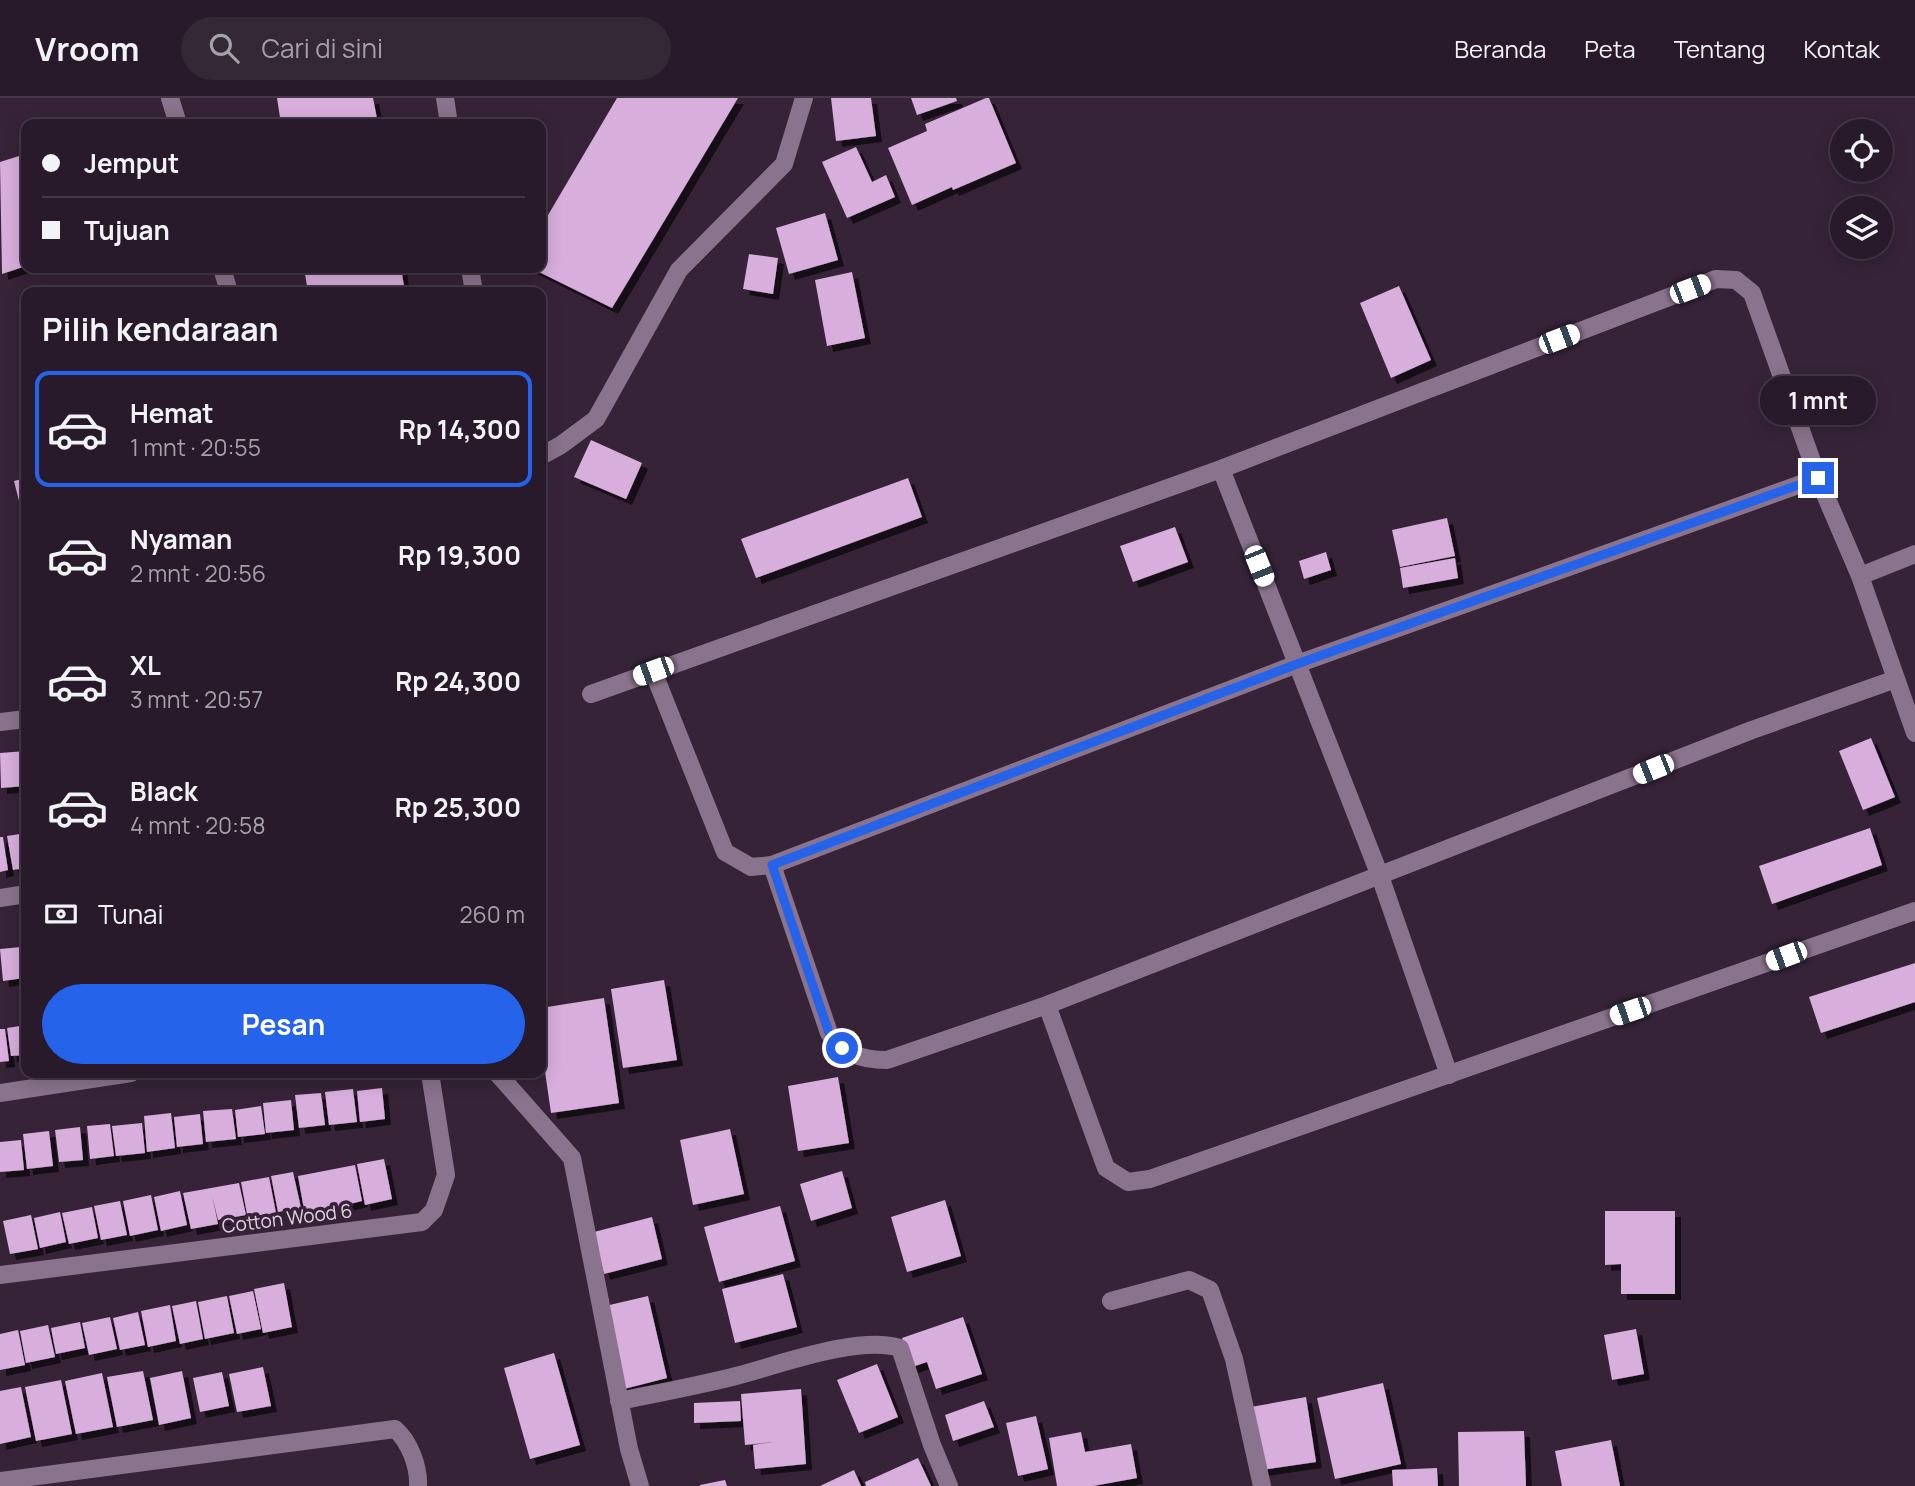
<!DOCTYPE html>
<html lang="id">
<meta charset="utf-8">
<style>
:root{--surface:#281a2a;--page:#342736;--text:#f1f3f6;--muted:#a5a1a8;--line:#443847;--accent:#2563eb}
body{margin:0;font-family:Manrope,sans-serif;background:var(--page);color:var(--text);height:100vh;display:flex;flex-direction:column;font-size:26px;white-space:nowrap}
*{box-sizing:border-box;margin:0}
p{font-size:23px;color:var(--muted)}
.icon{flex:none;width:38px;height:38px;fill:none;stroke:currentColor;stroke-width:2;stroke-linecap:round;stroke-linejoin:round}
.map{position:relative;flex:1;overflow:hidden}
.details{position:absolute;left:21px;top:189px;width:525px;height:791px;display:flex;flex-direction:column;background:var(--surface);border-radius:14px;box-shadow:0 4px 18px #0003,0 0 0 2px var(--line)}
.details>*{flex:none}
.top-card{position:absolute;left:21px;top:21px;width:525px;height:154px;border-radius:14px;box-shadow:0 4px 18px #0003,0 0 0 2px var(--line);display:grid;align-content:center;height:154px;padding:0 21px;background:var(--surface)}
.fabs{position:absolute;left:1830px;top:21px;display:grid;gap:14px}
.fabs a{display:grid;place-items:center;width:63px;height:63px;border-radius:50%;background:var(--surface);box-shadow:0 4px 18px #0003,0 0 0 2px var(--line);font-size:35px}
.end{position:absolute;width:32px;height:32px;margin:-16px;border:9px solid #2563eb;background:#fff;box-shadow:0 0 0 4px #fff}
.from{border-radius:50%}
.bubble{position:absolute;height:49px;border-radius:24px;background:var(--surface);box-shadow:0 4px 18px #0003,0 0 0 2px var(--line);font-size:23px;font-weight:700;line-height:49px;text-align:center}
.car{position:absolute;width:21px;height:42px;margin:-21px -10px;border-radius:9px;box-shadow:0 0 5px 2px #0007;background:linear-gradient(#fff 24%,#345 0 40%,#fff 0 76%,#345 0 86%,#fff 0)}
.top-card b{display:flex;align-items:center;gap:24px;height:66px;font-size:26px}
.top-card b+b{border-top:2px solid var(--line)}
.top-card i{width:18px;height:18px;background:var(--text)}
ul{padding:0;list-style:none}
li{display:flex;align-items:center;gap:21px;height:116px;margin:0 14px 10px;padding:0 7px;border:4px solid transparent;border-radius:14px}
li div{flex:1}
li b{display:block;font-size:26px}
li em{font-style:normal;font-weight:700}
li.on{border-color:var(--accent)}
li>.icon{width:63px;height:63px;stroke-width:1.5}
h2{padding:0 21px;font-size:32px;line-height:84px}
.pay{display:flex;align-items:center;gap:18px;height:77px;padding:0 21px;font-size:26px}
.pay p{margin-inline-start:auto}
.cta{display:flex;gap:14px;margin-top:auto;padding:14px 21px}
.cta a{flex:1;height:80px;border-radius:42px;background:var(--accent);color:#fff;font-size:28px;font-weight:700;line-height:80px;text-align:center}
header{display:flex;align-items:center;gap:42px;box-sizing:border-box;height:98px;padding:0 35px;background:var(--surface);border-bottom:2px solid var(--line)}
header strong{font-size:33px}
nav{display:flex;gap:38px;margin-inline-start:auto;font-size:24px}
.search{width:490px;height:63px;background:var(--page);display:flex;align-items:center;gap:18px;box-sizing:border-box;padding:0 24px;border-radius:38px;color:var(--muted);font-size:26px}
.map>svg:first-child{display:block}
</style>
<header>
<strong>Vroom</strong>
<div class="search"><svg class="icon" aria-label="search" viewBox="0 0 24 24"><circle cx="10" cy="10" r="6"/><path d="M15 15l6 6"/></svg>Cari di sini</div>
<nav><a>Beranda</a><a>Peta</a><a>Tentang</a><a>Kontak</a></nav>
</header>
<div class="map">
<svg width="1915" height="1388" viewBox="0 0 1915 1388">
<defs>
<filter id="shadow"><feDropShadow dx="6" dy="6" stdDeviation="0" flood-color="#0009"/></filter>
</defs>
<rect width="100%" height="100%" fill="#362338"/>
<path fill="#d8aedc" filter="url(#shadow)" d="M 277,0 L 373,0 L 378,26 L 281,26 Z
M 617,0 L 738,0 L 612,210 L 531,170 L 541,170 L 541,129 Z
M 831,0 L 871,0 L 876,38 L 836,43 Z
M 911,0 L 956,0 L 957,3 L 917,17 Z
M 986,0 L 989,0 L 1016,65 L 953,92 L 952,89 L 912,107 L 888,50 L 927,33 L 925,26 Z
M 856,49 L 872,84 L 886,77 L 895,99 L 847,120 L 822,64 Z
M 19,58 L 26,79 L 26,168 L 2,176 L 0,64 Z
M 825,115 L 838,162 L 789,176 L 776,130 Z
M 749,156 L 778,160 L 773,196 L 743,191 Z
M 304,170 L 401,170 L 405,194 L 308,194 Z
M 852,174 L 865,240 L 827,248 L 815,182 Z
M 1399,188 L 1431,262 L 1391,280 L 1360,205 Z
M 591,342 L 642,365 L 626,401 L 574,379 Z
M 26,380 L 26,427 L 25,427 L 14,383 Z
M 908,380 L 922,419 L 756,480 L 741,441 Z
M 1447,420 L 1455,458 L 1400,469 L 1392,432 Z
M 1175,429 L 1188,464 L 1133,484 L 1120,448 Z
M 1326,454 L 1331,472 L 1304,481 L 1299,463 Z
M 1455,460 L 1458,480 L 1403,490 L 1400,470 Z
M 1871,640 L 1895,699 L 1863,712 L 1839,653 Z
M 26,653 L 26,688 L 1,690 L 0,655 Z
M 1870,730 L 1882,767 L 1772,806 L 1759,768 Z
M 26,735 L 26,770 L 13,772 L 7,738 Z
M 0,739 L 3,739 L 8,772 L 0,774 Z
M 21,849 L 24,880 L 3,883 L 0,851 Z
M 1915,865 L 1915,904 L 1821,935 L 1809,899 Z
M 664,882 L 677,962 L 623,970 L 611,891 Z
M 604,900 L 619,1005 L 551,1015 L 541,946 L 541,910 Z
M 26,927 L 26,957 L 11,958 L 7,930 Z
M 0,931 L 5,931 L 9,963 L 0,964 Z
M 838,979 L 849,1045 L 798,1053 L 788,988 Z
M 382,990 L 385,1021 L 360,1024 L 357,993 Z
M 353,991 L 357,1024 L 329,1027 L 325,994 Z
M 321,995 L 325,1027 L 299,1030 L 295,997 Z
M 291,1002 L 294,1032 L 266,1035 L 263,1005 Z
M 261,1008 L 265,1036 L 238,1039 L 235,1012 Z
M 232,1011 L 236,1041 L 206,1044 L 203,1013 Z
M 171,1015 L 175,1050 L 147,1054 L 144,1018 Z
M 200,1016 L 203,1046 L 177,1049 L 174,1019 Z
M 142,1025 L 145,1055 L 116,1058 L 112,1028 Z
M 110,1026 L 114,1058 L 90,1061 L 87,1028 Z
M 80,1029 L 83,1062 L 59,1064 L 55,1032 Z
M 730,1031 L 744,1096 L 693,1107 L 680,1042 Z
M 49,1033 L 53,1068 L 27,1071 L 23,1036 Z
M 21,1042 L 24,1072 L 0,1074 L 0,1044 Z
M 384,1061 L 392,1101 L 365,1107 L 357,1066 Z
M 355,1067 L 362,1103 L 305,1117 L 298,1078 Z
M 842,1073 L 852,1110 L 811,1123 L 800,1086 Z
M 293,1074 L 301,1110 L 278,1114 L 271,1078 Z
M 269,1079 L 276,1115 L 248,1121 L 241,1084 Z
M 239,1085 L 246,1117 L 218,1122 L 212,1097 L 218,1126 L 191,1131 L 183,1095 Z
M 180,1093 L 187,1127 L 161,1133 L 154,1099 Z
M 151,1097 L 158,1132 L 130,1138 L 123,1103 Z
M 945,1102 L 961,1158 L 907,1174 L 891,1119 Z
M 120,1103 L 127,1137 L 101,1142 L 94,1108 Z
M 780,1108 L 795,1163 L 719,1184 L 704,1129 Z
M 92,1109 L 98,1140 L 69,1146 L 62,1115 Z
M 1605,1113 L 1675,1113 L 1675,1196 L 1621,1196 L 1621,1166 L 1605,1167 Z
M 60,1114 L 66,1144 L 40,1150 L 34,1120 Z
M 31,1117 L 38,1151 L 10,1156 L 3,1123 Z
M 652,1119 L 662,1161 L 604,1176 L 594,1134 Z
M 783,1176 L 797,1229 L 735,1245 L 722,1191 Z
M 284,1185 L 292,1229 L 263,1235 L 254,1191 Z
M 253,1193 L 261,1231 L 237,1236 L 229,1198 Z
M 227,1198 L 234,1235 L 205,1241 L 198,1204 Z
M 648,1198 L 667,1280 L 620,1292 L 601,1209 Z
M 196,1203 L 203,1241 L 180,1246 L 172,1208 Z
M 170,1207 L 176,1243 L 148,1249 L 141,1213 Z
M 138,1214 L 145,1247 L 120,1252 L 113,1220 Z
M 110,1219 L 117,1251 L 89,1257 L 82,1225 Z
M 963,1219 L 982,1276 L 936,1291 L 927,1264 L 912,1269 L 902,1240 Z
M 80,1224 L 85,1250 L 56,1256 L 51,1230 Z
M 48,1227 L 55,1259 L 26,1265 L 20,1233 Z
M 1636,1231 L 1644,1276 L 1612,1282 L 1604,1237 Z
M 18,1232 L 25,1267 L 0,1272 L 0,1236 Z
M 554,1255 L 580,1347 L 530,1361 L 504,1270 Z
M 877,1266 L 898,1319 L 859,1335 L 837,1282 Z
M 263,1269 L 271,1308 L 237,1314 L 229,1276 Z
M 143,1273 L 153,1322 L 117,1329 L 107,1279 Z
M 182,1273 L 191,1320 L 159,1327 L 150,1280 Z
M 222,1274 L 229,1308 L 200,1314 L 193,1280 Z
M 102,1275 L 113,1329 L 76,1336 L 65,1283 Z
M 61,1282 L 72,1336 L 36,1343 L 25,1289 Z
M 1383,1285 L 1401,1366 L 1335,1381 L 1317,1300 Z
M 21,1289 L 31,1339 L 0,1346 L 0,1293 Z
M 801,1291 L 806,1366 L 755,1371 L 753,1347 L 772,1344 L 745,1347 L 741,1296 Z
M 1306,1299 L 1316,1364 L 1261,1372 L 1251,1309 Z
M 740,1303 L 741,1323 L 694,1325 L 694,1305 Z
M 984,1303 L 994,1329 L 953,1343 L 945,1317 Z
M 1036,1318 L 1048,1371 L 1018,1378 L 1006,1325 Z
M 1524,1333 L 1526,1388 L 1459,1388 L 1458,1334 Z
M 1081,1334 L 1085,1354 L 1131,1346 L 1137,1380 L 1093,1388 L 1057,1388 L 1049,1340 Z
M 1611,1342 L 1620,1388 L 1562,1388 L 1555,1353 Z
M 918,1360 L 931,1388 L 866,1388 L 865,1384 Z
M 1437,1370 L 1438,1388 L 1393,1388 L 1392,1372 Z
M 854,1372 L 861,1388 L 820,1388 Z
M 725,1382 L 727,1388 L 700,1388 L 700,1387 Z"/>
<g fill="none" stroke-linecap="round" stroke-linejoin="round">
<path stroke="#8a738c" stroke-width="18" d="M 445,0 L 449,26
M 470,170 L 474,194"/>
<path stroke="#8a738c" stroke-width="18" d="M 170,0 L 178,26
M 222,170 L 229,194
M 541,358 L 561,347 L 596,321 L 679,172 L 784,66 L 804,0
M 1221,371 L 1380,778 L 1449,977
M 1860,478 L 1915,456
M 653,573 L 725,754 L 751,769 L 772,767 L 1297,566 L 1818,380
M 591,596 L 1221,371 L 1716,181 L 1736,182 L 1752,195 L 1818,380 L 1860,478 L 1915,635
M 0,624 L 26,621
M 772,767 L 829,935 C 847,956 859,962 887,962 L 1047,907 L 1752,632 L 1896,581
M 0,800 L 26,796
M 1047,907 L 1106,1070 L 1128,1084 L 1150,1081 L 1915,813
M 497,975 L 572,1060 L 629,1351 L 640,1388
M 0,995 L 131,975
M 0,1177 L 422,1124 L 434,1112 L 446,1077 L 430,975
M 1111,1203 L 1189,1182 L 1210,1192 L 1234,1261 L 1262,1388
M 619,1303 C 658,1295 697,1288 736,1278 C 779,1267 858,1237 900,1250 L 932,1347 L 949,1388
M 0,1383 L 395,1331 C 409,1343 419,1368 418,1388"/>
</g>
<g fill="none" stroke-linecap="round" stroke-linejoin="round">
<path stroke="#2563eb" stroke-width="9" d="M 842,950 L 829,935 L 772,767 L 1297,566 L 1818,380"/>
</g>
<g text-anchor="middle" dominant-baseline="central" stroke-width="7" stroke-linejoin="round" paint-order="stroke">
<g font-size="19" fill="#e0d3e1" stroke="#362338">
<text transform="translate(287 1120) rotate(-7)">Cotton Wood 6</text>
</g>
</g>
</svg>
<div class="fabs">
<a><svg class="icon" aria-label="locate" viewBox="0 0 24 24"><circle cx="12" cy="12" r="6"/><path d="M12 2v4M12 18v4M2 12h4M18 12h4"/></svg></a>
<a><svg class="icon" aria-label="layers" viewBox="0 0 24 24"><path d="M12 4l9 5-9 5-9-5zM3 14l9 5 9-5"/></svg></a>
</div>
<i class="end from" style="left:842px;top:950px"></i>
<i class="end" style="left:1818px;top:380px"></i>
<div class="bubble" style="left:1760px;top:278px;width:116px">1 mnt</div>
<i class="car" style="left:1690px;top:191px;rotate:69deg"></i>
<i class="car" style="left:1559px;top:241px;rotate:69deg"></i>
<i class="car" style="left:1259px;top:468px;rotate:158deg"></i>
<i class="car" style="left:653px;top:573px;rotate:250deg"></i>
<i class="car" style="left:1653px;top:671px;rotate:248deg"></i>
<i class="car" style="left:1786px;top:858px;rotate:250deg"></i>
<i class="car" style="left:1630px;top:913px;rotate:251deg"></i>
<div class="top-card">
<b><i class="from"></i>Jemput</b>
<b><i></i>Tujuan</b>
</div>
<section class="details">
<h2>Pilih kendaraan</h2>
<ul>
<li class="on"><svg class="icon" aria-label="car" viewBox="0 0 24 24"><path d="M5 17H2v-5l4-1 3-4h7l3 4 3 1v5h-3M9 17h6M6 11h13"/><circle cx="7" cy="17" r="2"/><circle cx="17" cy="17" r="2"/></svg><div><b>Hemat</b><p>1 mnt · 20:55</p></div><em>Rp 14,300</em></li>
<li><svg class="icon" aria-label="car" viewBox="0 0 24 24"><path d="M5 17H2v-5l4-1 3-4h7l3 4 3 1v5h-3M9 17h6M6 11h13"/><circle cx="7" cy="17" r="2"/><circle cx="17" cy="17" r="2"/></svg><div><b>Nyaman</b><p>2 mnt · 20:56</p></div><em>Rp 19,300</em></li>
<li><svg class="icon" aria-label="car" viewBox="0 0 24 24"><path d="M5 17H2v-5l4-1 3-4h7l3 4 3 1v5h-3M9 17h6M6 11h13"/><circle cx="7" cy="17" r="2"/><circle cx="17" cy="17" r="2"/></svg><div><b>XL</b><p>3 mnt · 20:57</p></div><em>Rp 24,300</em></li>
<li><svg class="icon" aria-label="car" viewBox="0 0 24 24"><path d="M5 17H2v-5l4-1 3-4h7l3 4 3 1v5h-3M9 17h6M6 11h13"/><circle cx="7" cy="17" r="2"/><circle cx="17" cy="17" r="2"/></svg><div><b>Black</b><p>4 mnt · 20:58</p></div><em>Rp 25,300</em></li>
</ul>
<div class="pay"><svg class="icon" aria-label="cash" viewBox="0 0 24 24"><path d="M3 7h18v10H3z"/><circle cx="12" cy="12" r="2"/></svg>Tunai<p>260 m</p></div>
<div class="cta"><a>Pesan</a></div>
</section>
</div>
